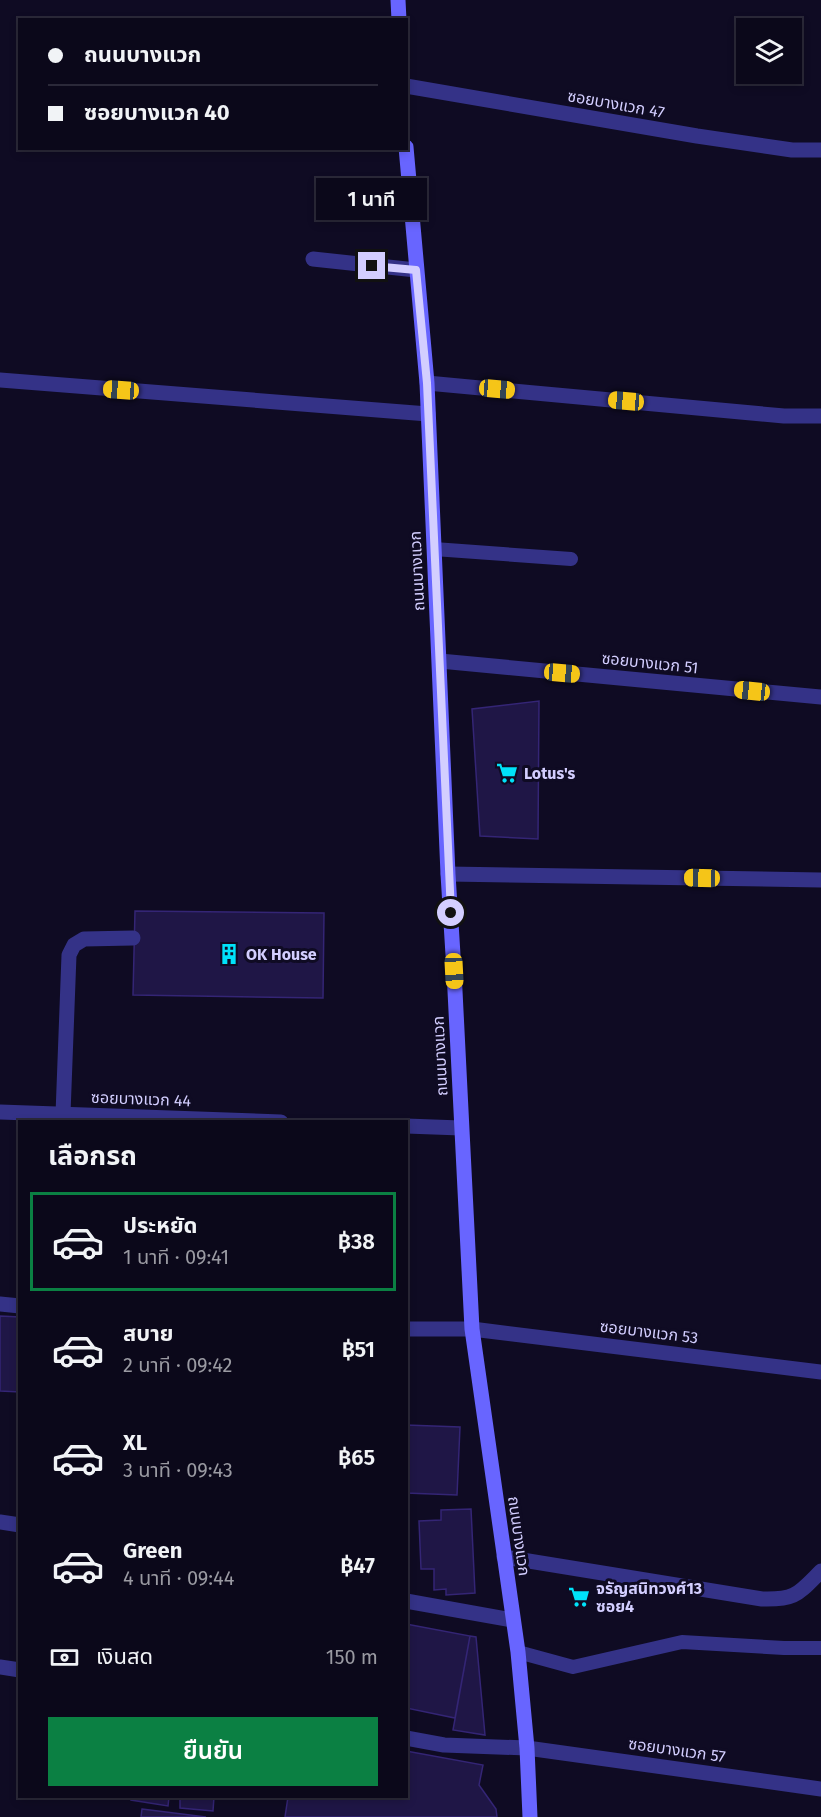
<!DOCTYPE html>
<html lang="th">
<meta charset="utf-8">
<style>
:root{--surface:#0b081a;--page:#141123;--text:#f1f3f6;--muted:#9a9aa2;--line:#2b2939;--accent:#0b8043}
body{margin:0;font-family:"Fira Sans","Noto Sans Thai",sans-serif;background:var(--page);color:var(--text);height:100vh;display:flex;flex-direction:column;font-size:22px;white-space:nowrap}
*{box-sizing:border-box;margin:0}
p{font-size:20px;color:var(--muted)}
.icon{flex:none;width:33px;height:33px;fill:none;stroke:currentColor;stroke-width:2;stroke-linecap:round;stroke-linejoin:round}
.map{position:relative;flex:1;overflow:hidden}
.drawer{position:absolute;left:18px;top:1120px;width:390px;height:678px;display:flex;flex-direction:column;background:var(--surface);border-radius:0px;box-shadow:0 3px 9px #0003,0 0 0 2px var(--line)}
.drawer>*{flex:none}
.guide{position:absolute;left:18px;top:18px;width:390px;height:132px;border-radius:0px;box-shadow:0 3px 9px #0003,0 0 0 2px var(--line);display:grid;align-content:center;height:132px;padding:0 30px;background:var(--surface)}
.tools{position:absolute;left:736px;top:18px;display:grid;gap:12px}
.tools a{display:grid;place-items:center;width:66px;height:66px;border-radius:0px;background:var(--surface);box-shadow:0 3px 9px #0003,0 0 0 2px var(--line);font-size:30px}
.end{position:absolute;width:27px;height:27px;margin:-14px;border:8px solid #d3ceff;background:#111;box-shadow:0 0 0 3px #111}
.from{border-radius:50%}
.bubble{position:absolute;height:42px;border-radius:0px;background:var(--surface);box-shadow:0 3px 9px #0003,0 0 0 2px var(--line);font-size:20px;font-weight:600;line-height:42px;text-align:center}
.car{position:absolute;width:18px;height:36px;margin:-18px -9px;border-radius:8px;box-shadow:0 0 4px 2px #0007;background:linear-gradient(#f5c518 24%,#345 0 40%,#f5c518 0 76%,#345 0 86%,#f5c518 0)}
.guide b{display:flex;align-items:center;gap:21px;height:57px;font-size:22px}
.guide b+b{border-top:2px solid var(--line)}
.guide i{width:15px;height:15px;background:var(--text)}
ul{padding:0;list-style:none}
li{display:flex;align-items:center;gap:18px;height:99px;margin:0 12px 9px;padding:0 18px;border:3px solid transparent;border-radius:0px}
li div{flex:1}
li b{display:block;font-size:22px}
li em{font-style:normal;font-weight:600}
li.active{border-color:var(--accent)}
li>.icon{width:54px;height:54px;stroke-width:1.5}
h2{padding:0 30px;font-size:27px;line-height:72px}
.pay{display:flex;align-items:center;gap:15px;height:66px;padding:0 30px;font-size:22px}
.pay p{margin-inline-start:auto}
.button{display:flex;gap:12px;margin-top:auto;padding:12px 30px}
.button a{flex:1;height:69px;border-radius:0px;background:var(--accent);color:#fff;font-size:24px;font-weight:600;line-height:69px;text-align:center}
.map>svg:first-child{display:block}
</style>
<div class="map">
<svg width="821" height="1817" viewBox="0 0 821 1817">
<rect width="100%" height="100%" fill="#0f0b23"/>
<path fill="#1f1646" stroke="#342575" stroke-width="1.5" d="M 539,701 L 538,839 L 480,836 L 472,709 Z
M 135,911 L 324,913 L 323,998 L 133,995 Z
M 0,1316 L 20,1317 L 20,1392 L 0,1391 Z
M 406,1425 L 460,1427 L 457,1495 L 406,1493 Z
M 471,1509 L 475,1593 L 446,1595 L 446,1589 L 434,1590 L 434,1569 L 421,1569 L 419,1521 L 441,1520 L 441,1510 Z
M 406,1624 L 470,1636 L 455,1718 L 406,1708 Z
M 470,1636 L 476,1637 L 485,1735 L 453,1730 Z
M 406,1751 L 483,1765 L 479,1785 L 496,1809 L 497,1817 L 285,1817 L 288,1797 L 406,1797 Z
M 131,1797 L 169,1797 L 168,1806 L 131,1800 Z
M 180,1797 L 214,1797 L 213,1811 L 180,1808 Z
M 142,1809 L 206,1817 L 141,1817 Z"/>
<g fill="none" stroke-linecap="round" stroke-linejoin="round">
<path stroke="#343287" stroke-width="14" d="M 434,549 L 571,559
M 518,1652 L 573,1667 L 682,1642 L 784,1648 L 821,1648"/>
<path stroke="#343287" stroke-width="15" d="M 406,86 L 697,136 L 792,150 L 821,150
M 313,259 L 416,270
M 0,380 L 428,414
M 427,383 L 784,416 L 821,416
M 440,661 L 821,697
M 448,874 L 821,880
M 0,1112 L 281,1122
M 63,1114 L 69,955 L 74,945 L 84,939 L 133,938
M 406,1126 L 461,1128
M 0,1304 L 20,1306
M 406,1329 L 472,1329 L 821,1372
M 0,1522 L 20,1525
M 504,1557 L 762,1599 C 796,1600 798,1594 821,1571
M 406,1601 L 512,1620
M 0,1667 L 20,1670
M 406,1738 L 444,1745 L 527,1748 L 821,1789"/>
<path stroke="#6865ff" stroke-width="15" d="M 398,0 L 399,20
M 406,147 L 427,383 L 448,874 L 454,971 L 472,1329 L 518,1652 L 527,1748 L 530,1817"/>
</g>
<g fill="none" stroke-linecap="round" stroke-linejoin="round">
<path stroke="#d3ceff" stroke-width="8" d="M 372,266 L 416,270 L 427,383 L 451,913"/>
</g>
<defs>
<symbol id="supermarket-bare" viewBox="-9 -9 18 18"><path d="M-6-5.5h2.5l.6 2H6L4.5 2H-2.5L-4.4-4H-6ZM-1.5 3.2a1.3 1.3 0 1 0 .1 0ZM3 3.2a1.3 1.3 0 1 0 .1 0Z" fill="#00e2f9" stroke="#0f0b23" stroke-width="2.5" paint-order="stroke"/></symbol>
<symbol id="building-bare" viewBox="-9 -9 18 18"><path d="M-4-6H4V6H1V3H-1V6H-4ZM-2.5-4.3h1.7v1.8h-1.7ZM.8-4.3h1.7v1.8H.8ZM-2.5-1h1.7V.8h-1.7ZM.8-1h1.7V.8H.8Z" fill="#00e2f9" stroke="#0f0b23" stroke-width="2.5" paint-order="stroke"/></symbol>
</defs>
<g fill-rule="evenodd">
<use href="#supermarket-bare" x="492" y="758" width="30" height="30"/>
<use href="#building-bare" x="214" y="939" width="30" height="30"/>
<use href="#supermarket-bare" x="564" y="1582" width="30" height="30"/>
</g>
<g text-anchor="middle" dominant-baseline="central" stroke-width="6" stroke-linejoin="round" paint-order="stroke">
<g font-size="16" fill="#d3ceff" stroke="#0f0b23">
<text transform="translate(616 104) rotate(10)">ซอยบางแวก 47</text>
<text transform="translate(417 571) rotate(-93)">ถนนบางแวก</text>
<text transform="translate(650 663) rotate(6)">ซอยบางแวก 51</text>
<text transform="translate(440 1056) rotate(-93)">ถนนบางแวก</text>
<text transform="translate(141 1099) rotate(2)">ซอยบางแวก 44</text>
<text transform="translate(649 1332) rotate(7)">ซอยบางแวก 53</text>
<text transform="translate(519 1536) rotate(82)">ถนนบางแวก</text>
<text transform="translate(677 1750) rotate(8)">ซอยบางแวก 57</text>
</g>
<g font-size="16" font-weight="bold" fill="#d3ceff" stroke="#0f0b23" text-anchor="start">
<text x="524" y="773">Lotus's</text>
<text x="246" y="954">OK House</text>
<text x="596" y="1588">จรัญสนิทวงศ์13<tspan x="596" dy="18">ซอย4</tspan></text>
</g>
</g>
</svg>
<div class="tools">
<a><svg class="icon" aria-label="layers" viewBox="0 0 24 24"><path d="M12 4l9 5-9 5-9-5zM3 14l9 5 9-5"/></svg></a>
</div>
<i class="end from" style="left:451px;top:913px"></i>
<i class="end" style="left:372px;top:266px"></i>
<div class="bubble" style="left:316px;top:178px;width:111px">1 นาที</div>
<i class="car" style="left:497px;top:389px;rotate:95deg"></i>
<i class="car" style="left:121px;top:390px;rotate:274deg"></i>
<i class="car" style="left:626px;top:401px;rotate:275deg"></i>
<i class="car" style="left:562px;top:673px;rotate:95deg"></i>
<i class="car" style="left:752px;top:691px;rotate:276deg"></i>
<i class="car" style="left:702px;top:878px;rotate:271deg"></i>
<i class="car" style="left:454px;top:971px;rotate:177deg"></i>
<div class="guide">
<b><i class="from"></i>ถนนบางแวก</b>
<b><i></i>ซอยบางแวก 40</b>
</div>
<section class="drawer">
<h2>เลือกรถ</h2>
<ul>
<li class="active"><svg class="icon" aria-label="car" viewBox="0 0 24 24"><path d="M5 17H2v-5l4-1 3-4h7l3 4 3 1v5h-3M9 17h6M6 11h13"/><circle cx="7" cy="17" r="2"/><circle cx="17" cy="17" r="2"/></svg><div><b>ประหยัด</b><p>1 นาที · 09:41</p></div><em>฿38</em></li>
<li><svg class="icon" aria-label="car" viewBox="0 0 24 24"><path d="M5 17H2v-5l4-1 3-4h7l3 4 3 1v5h-3M9 17h6M6 11h13"/><circle cx="7" cy="17" r="2"/><circle cx="17" cy="17" r="2"/></svg><div><b>สบาย</b><p>2 นาที · 09:42</p></div><em>฿51</em></li>
<li><svg class="icon" aria-label="car" viewBox="0 0 24 24"><path d="M5 17H2v-5l4-1 3-4h7l3 4 3 1v5h-3M9 17h6M6 11h13"/><circle cx="7" cy="17" r="2"/><circle cx="17" cy="17" r="2"/></svg><div><b>XL</b><p>3 นาที · 09:43</p></div><em>฿65</em></li>
<li><svg class="icon" aria-label="car" viewBox="0 0 24 24"><path d="M5 17H2v-5l4-1 3-4h7l3 4 3 1v5h-3M9 17h6M6 11h13"/><circle cx="7" cy="17" r="2"/><circle cx="17" cy="17" r="2"/></svg><div><b>Green</b><p>4 นาที · 09:44</p></div><em>฿47</em></li>
</ul>
<div class="pay"><svg class="icon" aria-label="cash" viewBox="0 0 24 24"><path d="M3 7h18v10H3z"/><circle cx="12" cy="12" r="2"/></svg>เงินสด<p>150 m</p></div>
<div class="button"><a>ยืนยัน</a></div>
</section>
</div>
